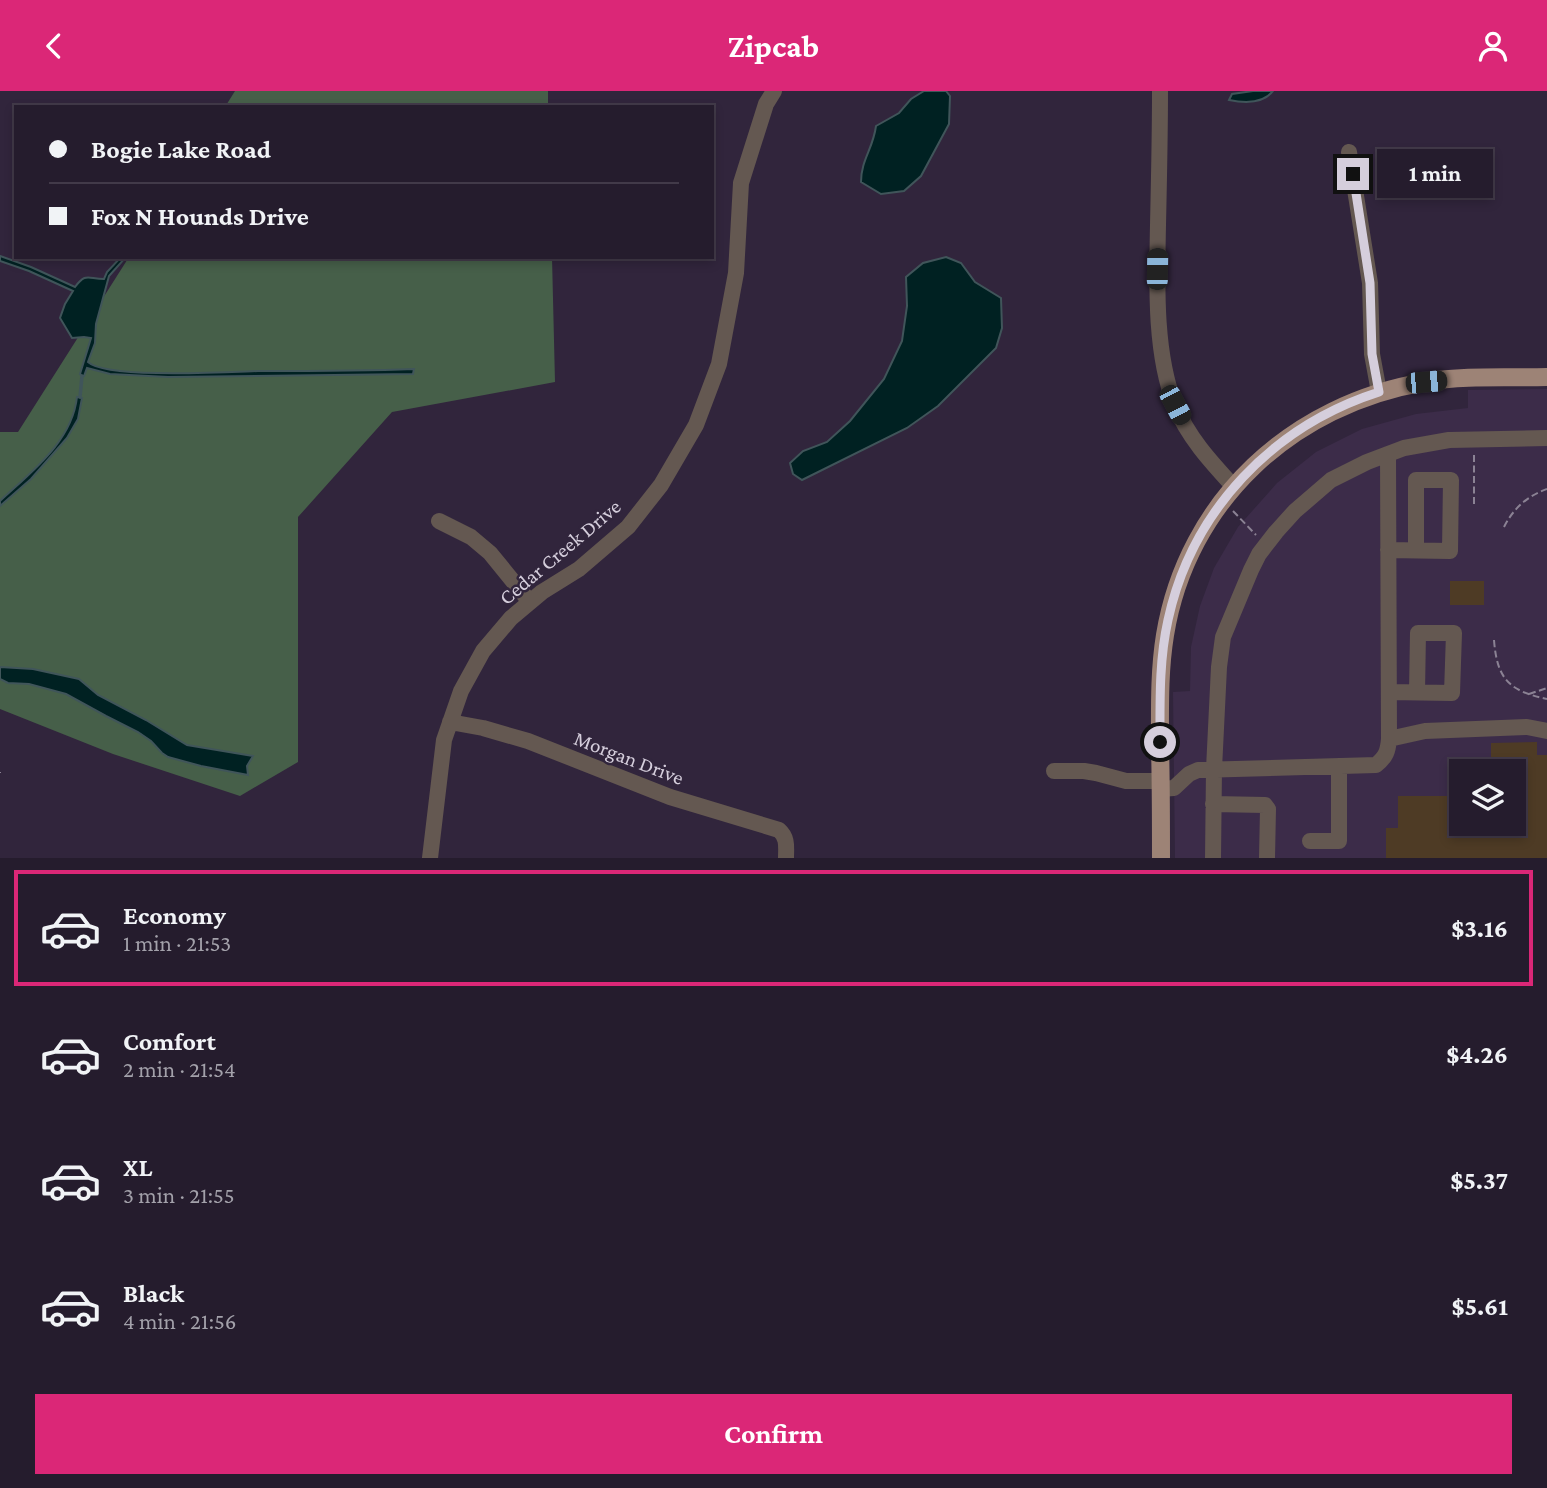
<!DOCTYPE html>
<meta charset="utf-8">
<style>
:root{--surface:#251c2d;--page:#2d2535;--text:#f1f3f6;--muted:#a3a1aa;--line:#423a49;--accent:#db2777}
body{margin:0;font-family:"Crimson Pro",serif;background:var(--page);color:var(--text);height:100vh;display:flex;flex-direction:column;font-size:26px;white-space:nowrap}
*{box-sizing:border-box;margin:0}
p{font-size:23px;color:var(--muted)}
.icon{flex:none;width:38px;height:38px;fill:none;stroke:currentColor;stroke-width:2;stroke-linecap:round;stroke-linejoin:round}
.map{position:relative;height:767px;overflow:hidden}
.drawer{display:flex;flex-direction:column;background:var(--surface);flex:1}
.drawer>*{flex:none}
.banner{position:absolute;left:14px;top:14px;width:700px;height:154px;border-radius:0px;box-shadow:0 4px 10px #0003,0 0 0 2px var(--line);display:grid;align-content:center;height:154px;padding:0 35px;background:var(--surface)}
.fabs{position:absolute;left:1449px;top:668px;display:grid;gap:14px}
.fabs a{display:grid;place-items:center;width:77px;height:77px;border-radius:0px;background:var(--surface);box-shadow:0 4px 10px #0003,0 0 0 2px var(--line);font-size:35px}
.end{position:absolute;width:32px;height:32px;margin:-16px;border:9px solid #d5cedc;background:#111;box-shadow:0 0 0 4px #111}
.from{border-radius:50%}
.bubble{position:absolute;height:49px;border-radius:0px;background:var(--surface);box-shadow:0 4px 10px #0003,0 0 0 2px var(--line);font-size:23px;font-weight:700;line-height:49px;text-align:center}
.car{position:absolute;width:21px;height:42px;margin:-21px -10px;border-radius:9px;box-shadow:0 0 5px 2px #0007;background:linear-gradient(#222 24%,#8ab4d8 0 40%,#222 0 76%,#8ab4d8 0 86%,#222 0)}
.banner b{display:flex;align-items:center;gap:24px;height:66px;font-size:26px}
.banner b+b{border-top:2px solid var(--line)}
.banner i{width:18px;height:18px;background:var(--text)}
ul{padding:12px 0 0;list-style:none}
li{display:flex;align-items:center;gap:21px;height:116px;margin:0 14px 10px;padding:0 21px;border:4px solid transparent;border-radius:0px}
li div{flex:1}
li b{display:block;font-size:26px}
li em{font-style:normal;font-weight:700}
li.on{border-color:var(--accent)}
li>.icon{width:63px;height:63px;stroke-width:1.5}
.action{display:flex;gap:14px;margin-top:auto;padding:14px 35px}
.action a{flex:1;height:80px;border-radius:0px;background:var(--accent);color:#fff;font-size:28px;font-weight:700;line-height:80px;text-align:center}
header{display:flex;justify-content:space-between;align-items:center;height:91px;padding:0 35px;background:var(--accent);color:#fff;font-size:32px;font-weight:700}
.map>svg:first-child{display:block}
</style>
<header><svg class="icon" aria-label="back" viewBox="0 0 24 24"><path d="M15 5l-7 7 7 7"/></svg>Zipcab<svg class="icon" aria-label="person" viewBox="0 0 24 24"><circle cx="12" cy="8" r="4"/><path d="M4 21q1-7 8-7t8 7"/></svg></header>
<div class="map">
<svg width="1547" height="767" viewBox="0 0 1547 767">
<rect width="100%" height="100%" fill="#31253c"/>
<path fill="#3c2c49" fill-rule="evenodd" d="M 1547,298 L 1547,767 L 1175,767 L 1173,601 L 1190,600 L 1191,556 L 1200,515 L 1214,477 L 1238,436 L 1277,392 L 1316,361 L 1362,338 L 1416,323 L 1468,317 L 1468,299 ZM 1461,681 L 1514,681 L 1514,733 L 1461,733 Z"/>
<path fill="#465f49" d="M 235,0 L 548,0 L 548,16 L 225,16 Z
M 129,166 L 552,166 L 555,291 L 392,321 L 298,426 L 298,671 L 240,705 L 113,663 L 0,618 L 0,341 L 18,341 Z"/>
<path fill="#002122" stroke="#40555a" stroke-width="2" d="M 924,0 L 946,0 L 950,5 L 949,33 L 921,85 L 904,100 L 881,103 L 861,91 C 861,69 873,58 876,35 L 899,22 L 911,8 Z
M 1253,0 L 1273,0 C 1263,13 1244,12 1229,9 L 1232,3 Z
M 0,165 L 31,176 L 75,196 C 86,181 88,188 104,188 L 107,181 L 121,166 L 126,166 L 109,185 L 96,233 L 95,252 L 88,271 C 106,288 228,281 258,280 C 310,280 362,280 414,278 L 413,283 L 168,286 L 110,283 L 87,277 L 84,285 L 82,285 L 80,283 L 91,247 L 84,246 L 72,247 L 60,227 L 65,213 L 73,200 L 29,180 L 0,170 Z
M 946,166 L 961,172 L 975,191 L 1001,207 L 1002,237 L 996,257 L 938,315 L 907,337 L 802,389 L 793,383 L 790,372 L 803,360 L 827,351 L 850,330 L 884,288 L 902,250 L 907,215 L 906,186 L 923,172 Z
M 77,306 L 82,307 L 78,328 L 67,347 L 31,388 L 0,415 L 0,410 C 31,381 72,351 77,306 Z
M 0,576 L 33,578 L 79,588 L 98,604 L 146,629 L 187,654 L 253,665 L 247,675 L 248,684 L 201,675 L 168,666 L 162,662 L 151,650 L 138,641 L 106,625 L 66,603 L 29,593 L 8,592 L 0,588 Z"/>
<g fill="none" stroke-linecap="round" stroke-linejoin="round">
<path stroke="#40555a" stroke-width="3.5" d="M 80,306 L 82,285"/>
</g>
<path fill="#4e3b25" d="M 1450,490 L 1484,490 L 1484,514 L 1450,514 Z
M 1537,651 L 1537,664 L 1547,664 L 1547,767 L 1386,767 L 1386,737 L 1398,737 L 1398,705 L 1461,705 L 1461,733 L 1514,733 L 1514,681 L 1491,681 L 1491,652 Z"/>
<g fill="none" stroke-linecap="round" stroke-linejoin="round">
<path stroke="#8b8294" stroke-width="2" stroke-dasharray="7 3.5" stroke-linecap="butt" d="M 1474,364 L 1474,415
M 1233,420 L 1256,444
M 1504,436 C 1513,418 1527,405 1547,398
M 1494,549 C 1497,588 1509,600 1547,608
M 1529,603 L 1547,597
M 0,681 L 0,682"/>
<path stroke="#645851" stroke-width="16" d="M 1160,0 C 1160,45 1159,89 1158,134 C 1157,189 1154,262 1175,314 C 1187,345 1211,371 1234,396
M 1349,61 L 1370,192 L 1372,263 L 1379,301
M 439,430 L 471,446 L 490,462 L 530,511
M 1388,459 L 1450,460 L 1451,389 L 1416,389 L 1416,459
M 1389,601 L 1452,602 L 1454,542 L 1418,542 L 1417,601
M 450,631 L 483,637 L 528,650 L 670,706 L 779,739 C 788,747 786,756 786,767
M 1389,648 L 1425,640 L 1527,636 L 1547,640
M 1054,680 L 1084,680 L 1096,682 L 1126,690 L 1161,690
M 1160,698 L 1174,697 L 1189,683 L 1198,679 L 1376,674 C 1386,666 1388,660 1389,648 L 1388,363
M 1213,713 L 1265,714 L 1268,718 L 1267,767
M 1310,750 L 1339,750 L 1339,675
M 430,767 L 444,649 L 461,600 L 483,560 L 511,527 L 542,501 L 579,478 L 628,436 L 661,394 L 696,334 L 719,273 L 736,182 L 741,92 L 766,13 L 774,0
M 1213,767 L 1214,678 L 1219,576 L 1223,546 L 1251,479 L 1259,463 L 1276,441 L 1295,420 L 1331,389 L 1367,371 L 1404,357 L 1449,349 L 1547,347"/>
<path stroke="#9d8376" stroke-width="18" d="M 1161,767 C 1161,730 1161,693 1160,655 C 1160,618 1159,581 1165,544 C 1187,409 1293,313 1425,291 C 1465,284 1507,287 1547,286"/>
</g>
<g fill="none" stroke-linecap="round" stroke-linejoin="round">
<path stroke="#d5cedc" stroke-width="9" d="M 1160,651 C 1160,611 1159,569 1168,529 C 1192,419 1273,335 1379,301 L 1372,263 L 1370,192 L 1353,83"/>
</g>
<g text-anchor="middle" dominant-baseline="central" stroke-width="5" stroke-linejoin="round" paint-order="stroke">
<g font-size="21" fill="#d5cedc" stroke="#31253c">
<text transform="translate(560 461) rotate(-40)">Cedar Creek Drive</text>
<text transform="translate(629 667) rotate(21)">Morgan Drive</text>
</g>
</g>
</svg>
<div class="fabs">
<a><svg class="icon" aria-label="layers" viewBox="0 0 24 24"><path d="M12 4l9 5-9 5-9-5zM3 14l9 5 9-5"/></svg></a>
</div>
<i class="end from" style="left:1160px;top:651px"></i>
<i class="end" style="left:1353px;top:83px"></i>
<div class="bubble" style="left:1377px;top:58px;width:116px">1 min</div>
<i class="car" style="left:1157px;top:178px;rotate:1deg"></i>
<i class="car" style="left:1426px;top:291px;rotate:85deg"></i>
<i class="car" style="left:1175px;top:314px;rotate:152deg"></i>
<div class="banner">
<b><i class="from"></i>Bogie Lake Road</b>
<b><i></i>Fox N Hounds Drive</b>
</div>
</div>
<section class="drawer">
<ul>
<li class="on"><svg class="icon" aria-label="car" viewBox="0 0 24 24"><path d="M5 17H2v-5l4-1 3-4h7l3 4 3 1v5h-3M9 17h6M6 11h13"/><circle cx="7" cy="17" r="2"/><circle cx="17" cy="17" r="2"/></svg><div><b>Economy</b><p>1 min · 21:53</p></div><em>$3.16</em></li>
<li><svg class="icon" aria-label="car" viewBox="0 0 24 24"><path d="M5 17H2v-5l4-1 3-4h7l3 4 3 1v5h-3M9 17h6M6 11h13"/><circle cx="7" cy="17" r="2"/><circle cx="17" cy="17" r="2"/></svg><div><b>Comfort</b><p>2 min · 21:54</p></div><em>$4.26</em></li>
<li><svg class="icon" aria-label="car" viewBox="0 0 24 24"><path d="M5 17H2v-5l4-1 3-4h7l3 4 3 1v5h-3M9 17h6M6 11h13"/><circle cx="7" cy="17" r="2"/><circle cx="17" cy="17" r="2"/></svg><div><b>XL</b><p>3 min · 21:55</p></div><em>$5.37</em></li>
<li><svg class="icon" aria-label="car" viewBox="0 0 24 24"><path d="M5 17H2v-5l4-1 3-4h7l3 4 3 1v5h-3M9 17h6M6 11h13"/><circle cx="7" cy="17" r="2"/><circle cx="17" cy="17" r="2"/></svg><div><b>Black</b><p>4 min · 21:56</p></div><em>$5.61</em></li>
</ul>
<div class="action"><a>Confirm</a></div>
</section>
